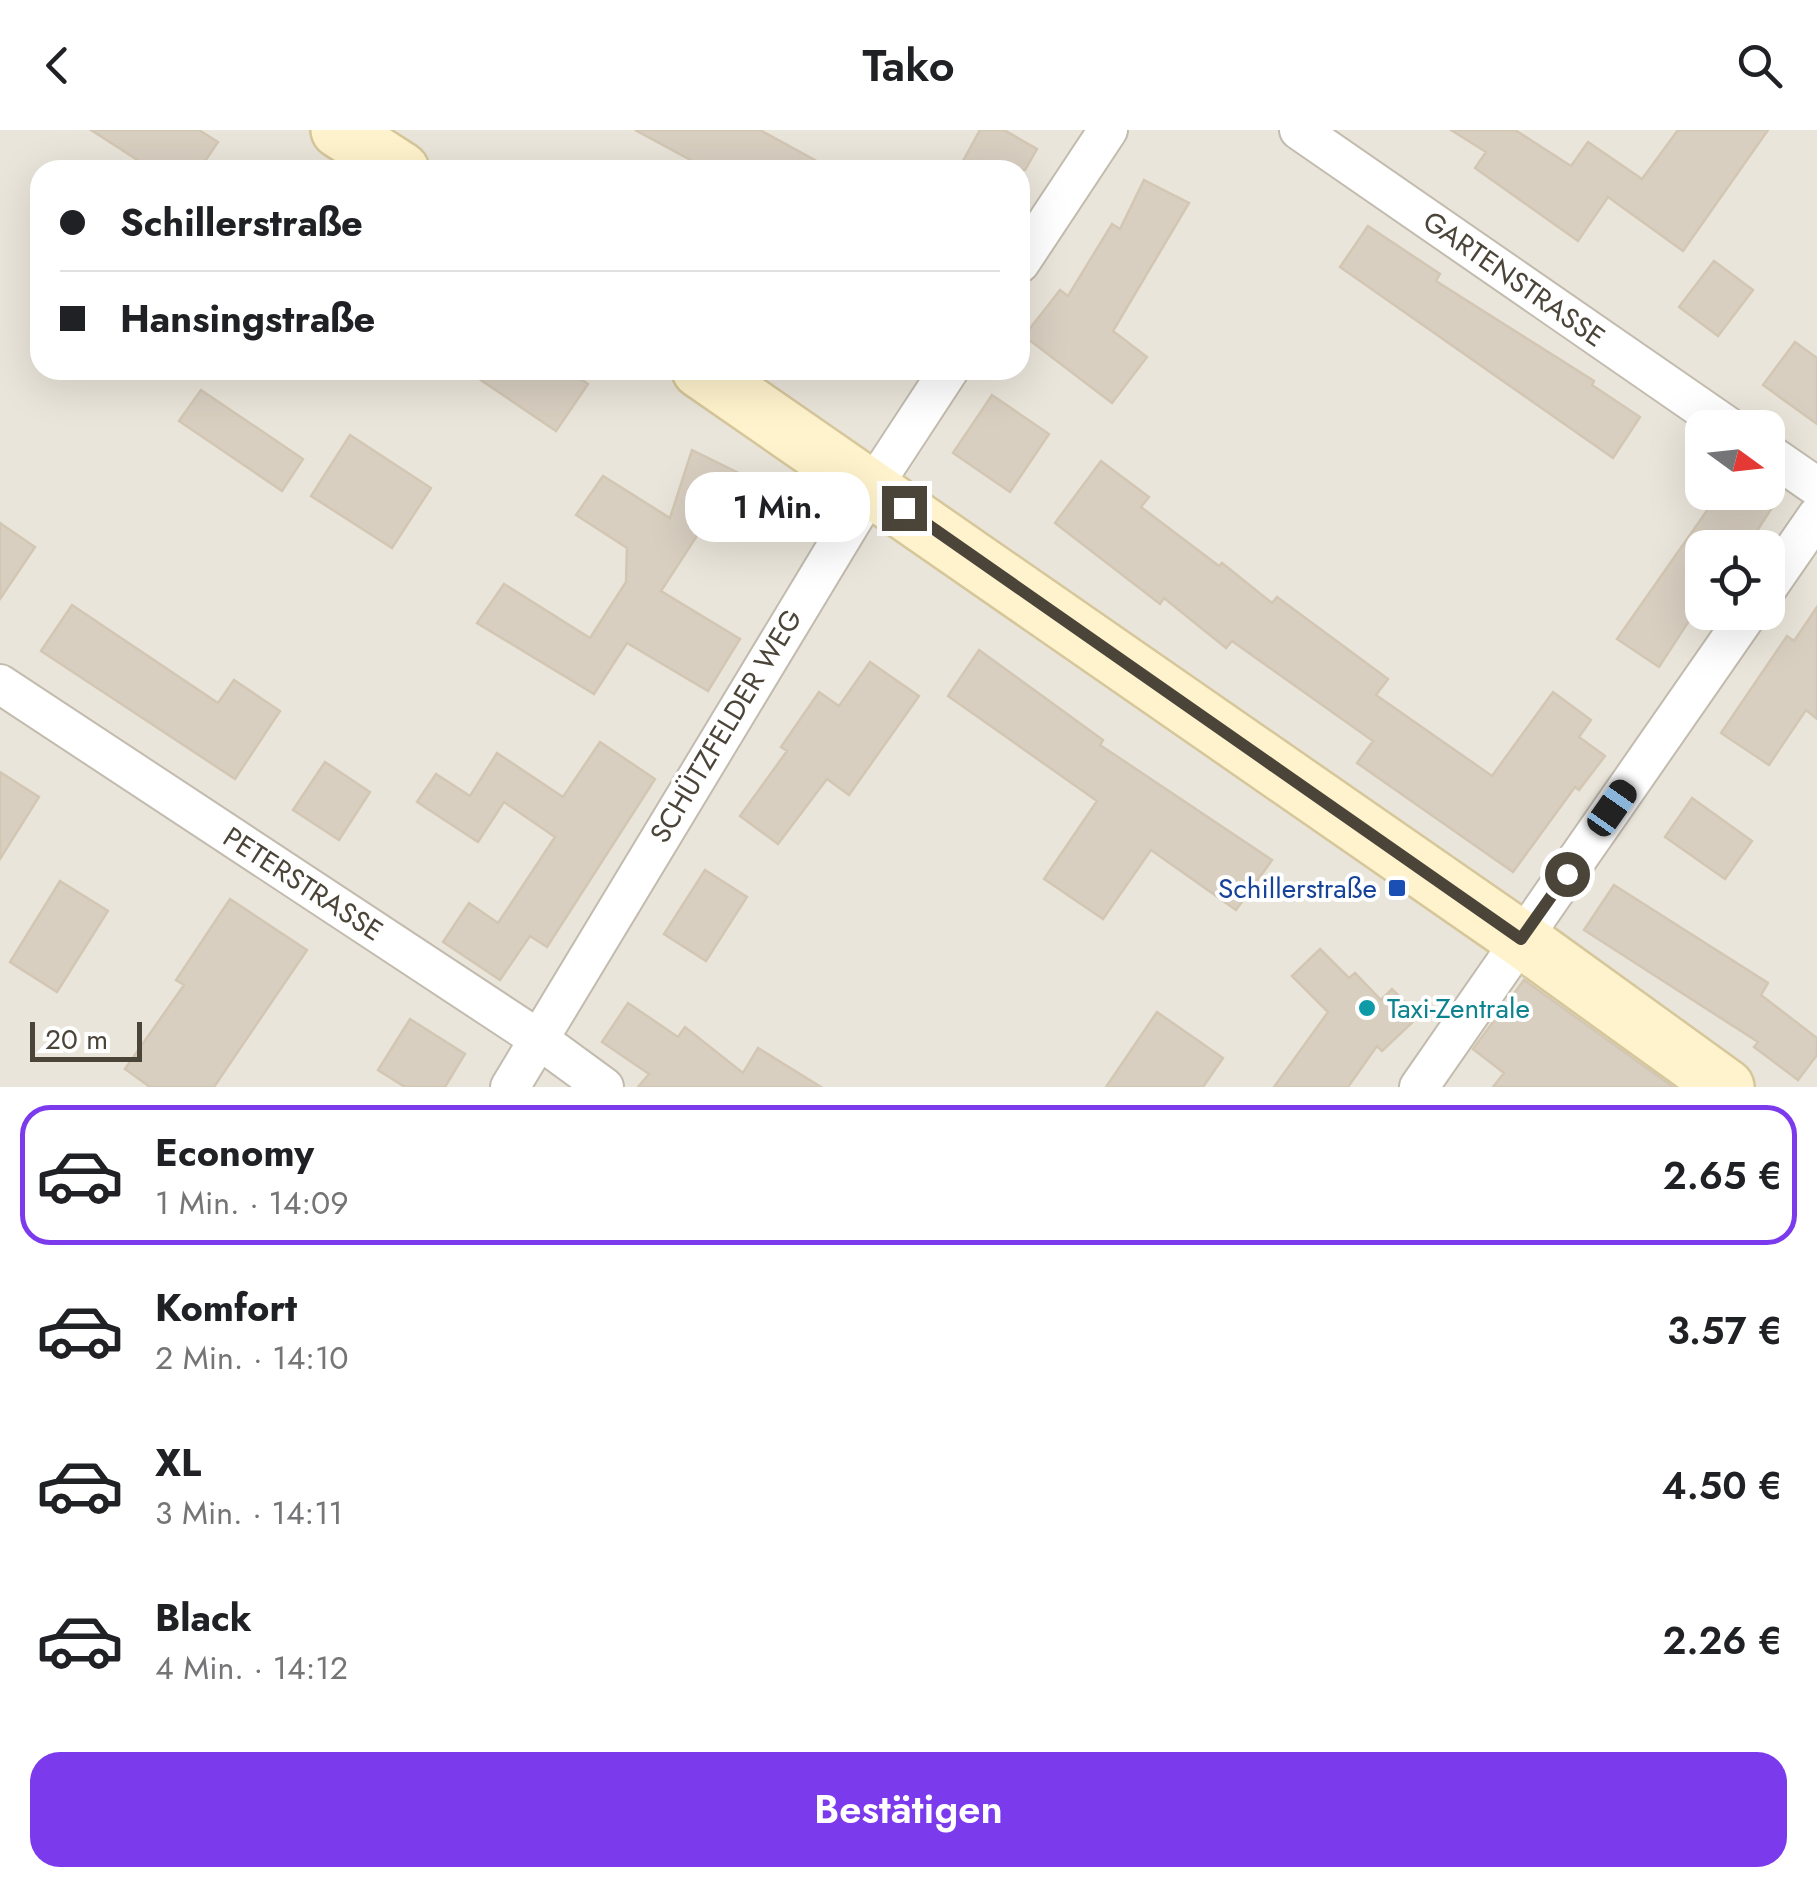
<!DOCTYPE html>
<html lang="de">
<meta charset="utf-8">
<style>
:root{--surface:#fff;--page:#f2f2f2;--text:#202124;--muted:#757577;--line:#e0e0e0;--accent:#7c3aed}
body{margin:0;font-family:Jost,sans-serif;background:var(--page);color:var(--text);height:100vh;display:flex;flex-direction:column;font-size:38px;white-space:nowrap}
*{box-sizing:border-box;margin:0}
p{font-size:32px;color:var(--muted)}
.icon{flex:none;width:55px;height:55px;fill:none;stroke:currentColor;stroke-width:2;stroke-linecap:round;stroke-linejoin:round}
.map{position:relative;height:957px;overflow:hidden}
.details{display:flex;flex-direction:column;background:var(--surface);flex:1}
.details>*{flex:none}
.banner{position:absolute;left:30px;top:30px;width:1000px;height:220px;border-radius:30px;box-shadow:0 10px 40px #0002;display:grid;align-content:center;height:220px;padding:0 30px;background:var(--surface)}
.needle{width:65px;rotate:105deg}
.fabs{position:absolute;left:1685px;top:280px;display:grid;gap:20px}
.fabs a{display:grid;place-items:center;width:100px;height:100px;border-radius:20px;background:var(--surface);box-shadow:0 10px 40px #0002;font-size:50px}
.scale{position:absolute;left:30px;bottom:25px;width:112px;box-sizing:border-box;padding-left:10px;border:5px solid #4b4439;border-top:0;font-size:28px;line-height:35px;white-space:nowrap;color:#4b4439;-webkit-text-stroke:8px #fff;paint-order:stroke}
.end{position:absolute;width:45px;height:45px;margin:-22px;border:12px solid #4b4439;background:#fff;box-shadow:0 0 0 5px #fff}
.from{border-radius:50%}
.bubble{position:absolute;height:70px;border-radius:30px;background:var(--surface);box-shadow:0 10px 40px #0002;font-size:32px;font-weight:600;line-height:70px;text-align:center}
.car{position:absolute;width:30px;height:60px;margin:-30px -15px;border-radius:12px;box-shadow:0 0 8px 2px #0007;background:linear-gradient(#222 24%,#8ab4d8 0 40%,#222 0 76%,#8ab4d8 0 86%,#222 0)}
.banner b{display:flex;align-items:center;gap:35px;height:95px;font-size:38px}
.banner b+b{border-top:2px solid var(--line)}
.banner i{width:25px;height:25px;background:var(--text)}
ul{padding:18px 0 0;list-style:none}
li{display:flex;align-items:center;gap:30px;height:140px;margin:0 20px 15px;padding:0 10px;border:5px solid transparent;border-radius:30px}
li div{flex:1}
li b{display:block;font-size:38px}
li em{font-style:normal;font-weight:600}
li.selected{border-color:var(--accent)}
li>.icon{width:90px;height:90px;stroke-width:1.5}
.action{display:flex;gap:20px;margin-top:auto;padding:20px 30px}
.action a{flex:1;height:115px;border-radius:30px;background:var(--accent);color:#fff;font-size:40px;font-weight:600;line-height:115px;text-align:center}
header{display:flex;justify-content:space-between;align-items:center;height:130px;padding:0 30px;background:var(--surface);font-size:45px;font-weight:600}
.map>svg:first-child{display:block}
</style>
<header><svg class="icon" aria-label="back" viewBox="0 0 24 24"><path d="M15 5l-7 7 7 7"/></svg>Tako<svg class="icon" aria-label="search" viewBox="0 0 24 24"><circle cx="10" cy="10" r="6"/><path d="M15 15l6 6"/></svg></header>
<div class="map">
<svg width="1817" height="957" viewBox="0 0 1817 957">
<rect width="100%" height="100%" fill="#f6f3ec"/>
<path fill="#eae5da" fill-rule="evenodd" d="M 0,0 L 1817,0 L 1817,957 L 0,957 ZM 40,40 L 1020,40 L 1020,240 L 40,240 ZM 1702,298 L 1768,298 L 1768,362 L 1702,362 ZM 1702,418 L 1768,418 L 1768,482 L 1702,482 Z"/>
<path fill="#d8cfc1" stroke="#d3c7b4" stroke-width="2.5" d="M 91,0 L 199,0 L 218,12 L 199,40 L 153,40 Z
M 635,0 L 760,0 L 833,40 L 709,40 Z
M 980,0 L 1004,0 L 1037,19 L 1025,40 L 958,40 Z
M 1451,0 L 1515,0 L 1571,36 L 1588,12 L 1642,49 L 1678,0 L 1768,0 L 1683,121 L 1608,67 L 1578,111 L 1475,38 L 1486,22 Z
M 1144,50 L 1189,73 L 1113,201 L 1147,227 L 1112,273 L 1024,206 L 1060,160 L 1068,166 L 1112,94 L 1120,99 Z
M 1368,96 L 1440,144 L 1436,151 L 1594,251 L 1592,255 L 1640,287 L 1613,328 L 1340,137 Z
M 1714,131 L 1753,160 L 1718,206 L 1679,177 Z
M 1795,212 L 1817,228 L 1817,294 L 1763,255 Z
M 466,240 L 568,240 L 588,254 L 556,301 Z
M 201,260 L 303,329 L 282,361 L 179,291 Z
M 992,265 L 1049,304 L 1010,362 L 953,323 Z
M 350,305 L 431,358 L 392,418 L 311,366 Z
M 692,320 L 751,349 L 700,401 L 661,461 L 740,509 L 708,561 L 627,513 L 594,564 L 477,493 L 504,454 L 590,508 L 626,452 L 627,418 L 576,385 L 603,346 L 670,388 Z
M 1101,331 L 1149,367 L 1141,377 L 1219,436 L 1222,433 L 1272,473 L 1277,467 L 1388,549 L 1376,565 L 1492,646 L 1553,562 L 1591,590 L 1579,607 L 1605,626 L 1579,660 L 1575,657 L 1513,742 L 1357,633 L 1373,611 L 1232,511 L 1226,518 L 1164,468 L 1160,474 L 1055,393 Z
M 1720,362 L 1754,362 L 1773,376 L 1746,418 L 1702,418 L 1702,471 L 1659,537 L 1617,509 Z
M 0,393 L 35,417 L 0,469 Z
M 72,475 L 218,573 L 234,550 L 280,581 L 235,649 L 41,521 Z
M 1817,477 L 1817,589 L 1806,580 L 1769,635 L 1721,603 L 1787,506 L 1794,511 Z
M 979,520 L 1103,610 L 1100,615 L 1272,730 L 1236,780 L 1151,720 L 1103,789 L 1044,749 L 1097,671 L 948,566 Z
M 870,532 L 919,566 L 849,665 L 827,649 L 778,714 L 740,686 L 787,621 L 781,617 L 819,562 L 839,576 Z
M 600,612 L 655,649 L 547,817 L 530,806 L 500,850 L 443,812 L 469,773 L 498,793 L 555,707 L 504,672 L 478,712 L 417,672 L 436,644 L 470,666 L 497,623 L 563,667 Z
M 325,632 L 370,662 L 339,710 L 293,680 Z
M 0,642 L 39,667 L 0,729 Z
M 1692,668 L 1752,711 L 1725,749 L 1665,707 Z
M 705,740 L 747,767 L 706,831 L 664,804 Z
M 60,751 L 108,781 L 57,862 L 10,832 Z
M 1614,755 L 1768,853 L 1761,865 L 1817,908 L 1817,925 L 1798,950 L 1754,917 L 1758,912 L 1584,800 Z
M 230,769 L 307,820 L 214,957 L 150,957 L 125,939 L 184,855 L 176,850 Z
M 1320,819 L 1349,848 L 1355,843 L 1381,870 L 1392,859 L 1419,886 L 1382,921 L 1377,916 L 1348,957 L 1274,957 L 1328,882 L 1292,846 Z
M 1524,850 L 1673,957 L 1493,957 L 1504,943 L 1473,919 Z
M 628,873 L 678,907 L 685,897 L 743,943 L 758,918 L 821,957 L 638,957 L 649,944 L 602,912 Z
M 1157,882 L 1223,928 L 1203,957 L 1106,957 Z
M 410,889 L 465,924 L 445,957 L 405,957 L 378,940 Z"/>
<g fill="none" stroke-linecap="round" stroke-linejoin="round">
<defs>
<path id="street" d="M 1299,0 L 1730,298
M 1020,133 L 1108,0
M 1768,323 L 1817,357
M 1768,457 L 1817,386
M 0,554 L 537,908 L 604,957
M 510,957 L 873,356 L 949,240
M 1419,957 L 1749,482"/>
<path id="secondary" d="M 339,0 L 401,40
M 700,240 L 1521,809 L 1726,957"/>
</defs>
<use href="#street" stroke="#c2bbae" stroke-width="42"/>
<use href="#secondary" stroke="#d6c79b" stroke-width="60"/>
<use href="#street" stroke="#fff" stroke-width="38"/>
<use href="#secondary" stroke="#fff3cd" stroke-width="55"/>
</g>
<g fill="none" stroke-linecap="round" stroke-linejoin="round">
<path stroke="#4b4439" stroke-width="12" d="M 904,378 L 1521,809 L 1567,744"/>
</g>
<rect fill="#1a4fb4" stroke="#fff" stroke-width="4" x="1387" y="748" width="20" height="20" rx="5"/>
<circle fill="#0f9aa8" stroke="#fff" stroke-width="4" cx="1367" cy="878" r="10"/>
<g text-anchor="middle" dominant-baseline="central" stroke-width="8" stroke-linejoin="round" paint-order="stroke">
<g font-size="28" fill="#4b4439" stroke="#fff">
<text transform="translate(1514 149) rotate(35)">GARTENSTRASSE</text>
<text transform="translate(726 596) rotate(-59)">SCHÜTZFELDER WEG</text>
<text transform="translate(303 754) rotate(33)">PETERSTRASSE</text>
</g>
<g font-size="28" fill="#164399" stroke="#fff" text-anchor="end">
<text x="1377" y="758">Schillerstraße</text>
</g>
<g font-size="28" fill="#0d838f" stroke="#fff" text-anchor="start">
<text x="1387" y="878">Taxi-Zentrale</text>
</g>
</g>
</svg>
<div class="fabs">
<a><svg class="needle" viewBox="-14 -14 28 28"><path d="M0-13l5 13h-10z" fill="#e53935"/><path d="M0 13l5-13h-10z" fill="#757577"/></svg></a>
<a><svg class="icon" aria-label="locate" viewBox="0 0 24 24"><circle cx="12" cy="12" r="6"/><path d="M12 2v4M12 18v4M2 12h4M18 12h4"/></svg></a>
</div>
<div class="scale">20 m</div>
<i class="end from" style="left:1567px;top:744px"></i>
<i class="end" style="left:904px;top:378px"></i>
<div class="bubble" style="left:685px;top:342px;width:185px">1 Min.</div>
<i class="car" style="left:1612px;top:678px;rotate:35deg"></i>
<div class="banner">
<b><i class="from"></i>Schillerstraße</b>
<b><i></i>Hansingstraße</b>
</div>
</div>
<section class="details">
<ul>
<li class="selected"><svg class="icon" aria-label="car" viewBox="0 0 24 24"><path d="M5 17H2v-5l4-1 3-4h7l3 4 3 1v5h-3M9 17h6M6 11h13"/><circle cx="7" cy="17" r="2"/><circle cx="17" cy="17" r="2"/></svg><div><b>Economy</b><p>1 Min. · 14:09</p></div><em>2.65 €</em></li>
<li><svg class="icon" aria-label="car" viewBox="0 0 24 24"><path d="M5 17H2v-5l4-1 3-4h7l3 4 3 1v5h-3M9 17h6M6 11h13"/><circle cx="7" cy="17" r="2"/><circle cx="17" cy="17" r="2"/></svg><div><b>Komfort</b><p>2 Min. · 14:10</p></div><em>3.57 €</em></li>
<li><svg class="icon" aria-label="car" viewBox="0 0 24 24"><path d="M5 17H2v-5l4-1 3-4h7l3 4 3 1v5h-3M9 17h6M6 11h13"/><circle cx="7" cy="17" r="2"/><circle cx="17" cy="17" r="2"/></svg><div><b>XL</b><p>3 Min. · 14:11</p></div><em>4.50 €</em></li>
<li><svg class="icon" aria-label="car" viewBox="0 0 24 24"><path d="M5 17H2v-5l4-1 3-4h7l3 4 3 1v5h-3M9 17h6M6 11h13"/><circle cx="7" cy="17" r="2"/><circle cx="17" cy="17" r="2"/></svg><div><b>Black</b><p>4 Min. · 14:12</p></div><em>2.26 €</em></li>
</ul>
<div class="action"><a>Bestätigen</a></div>
</section>
